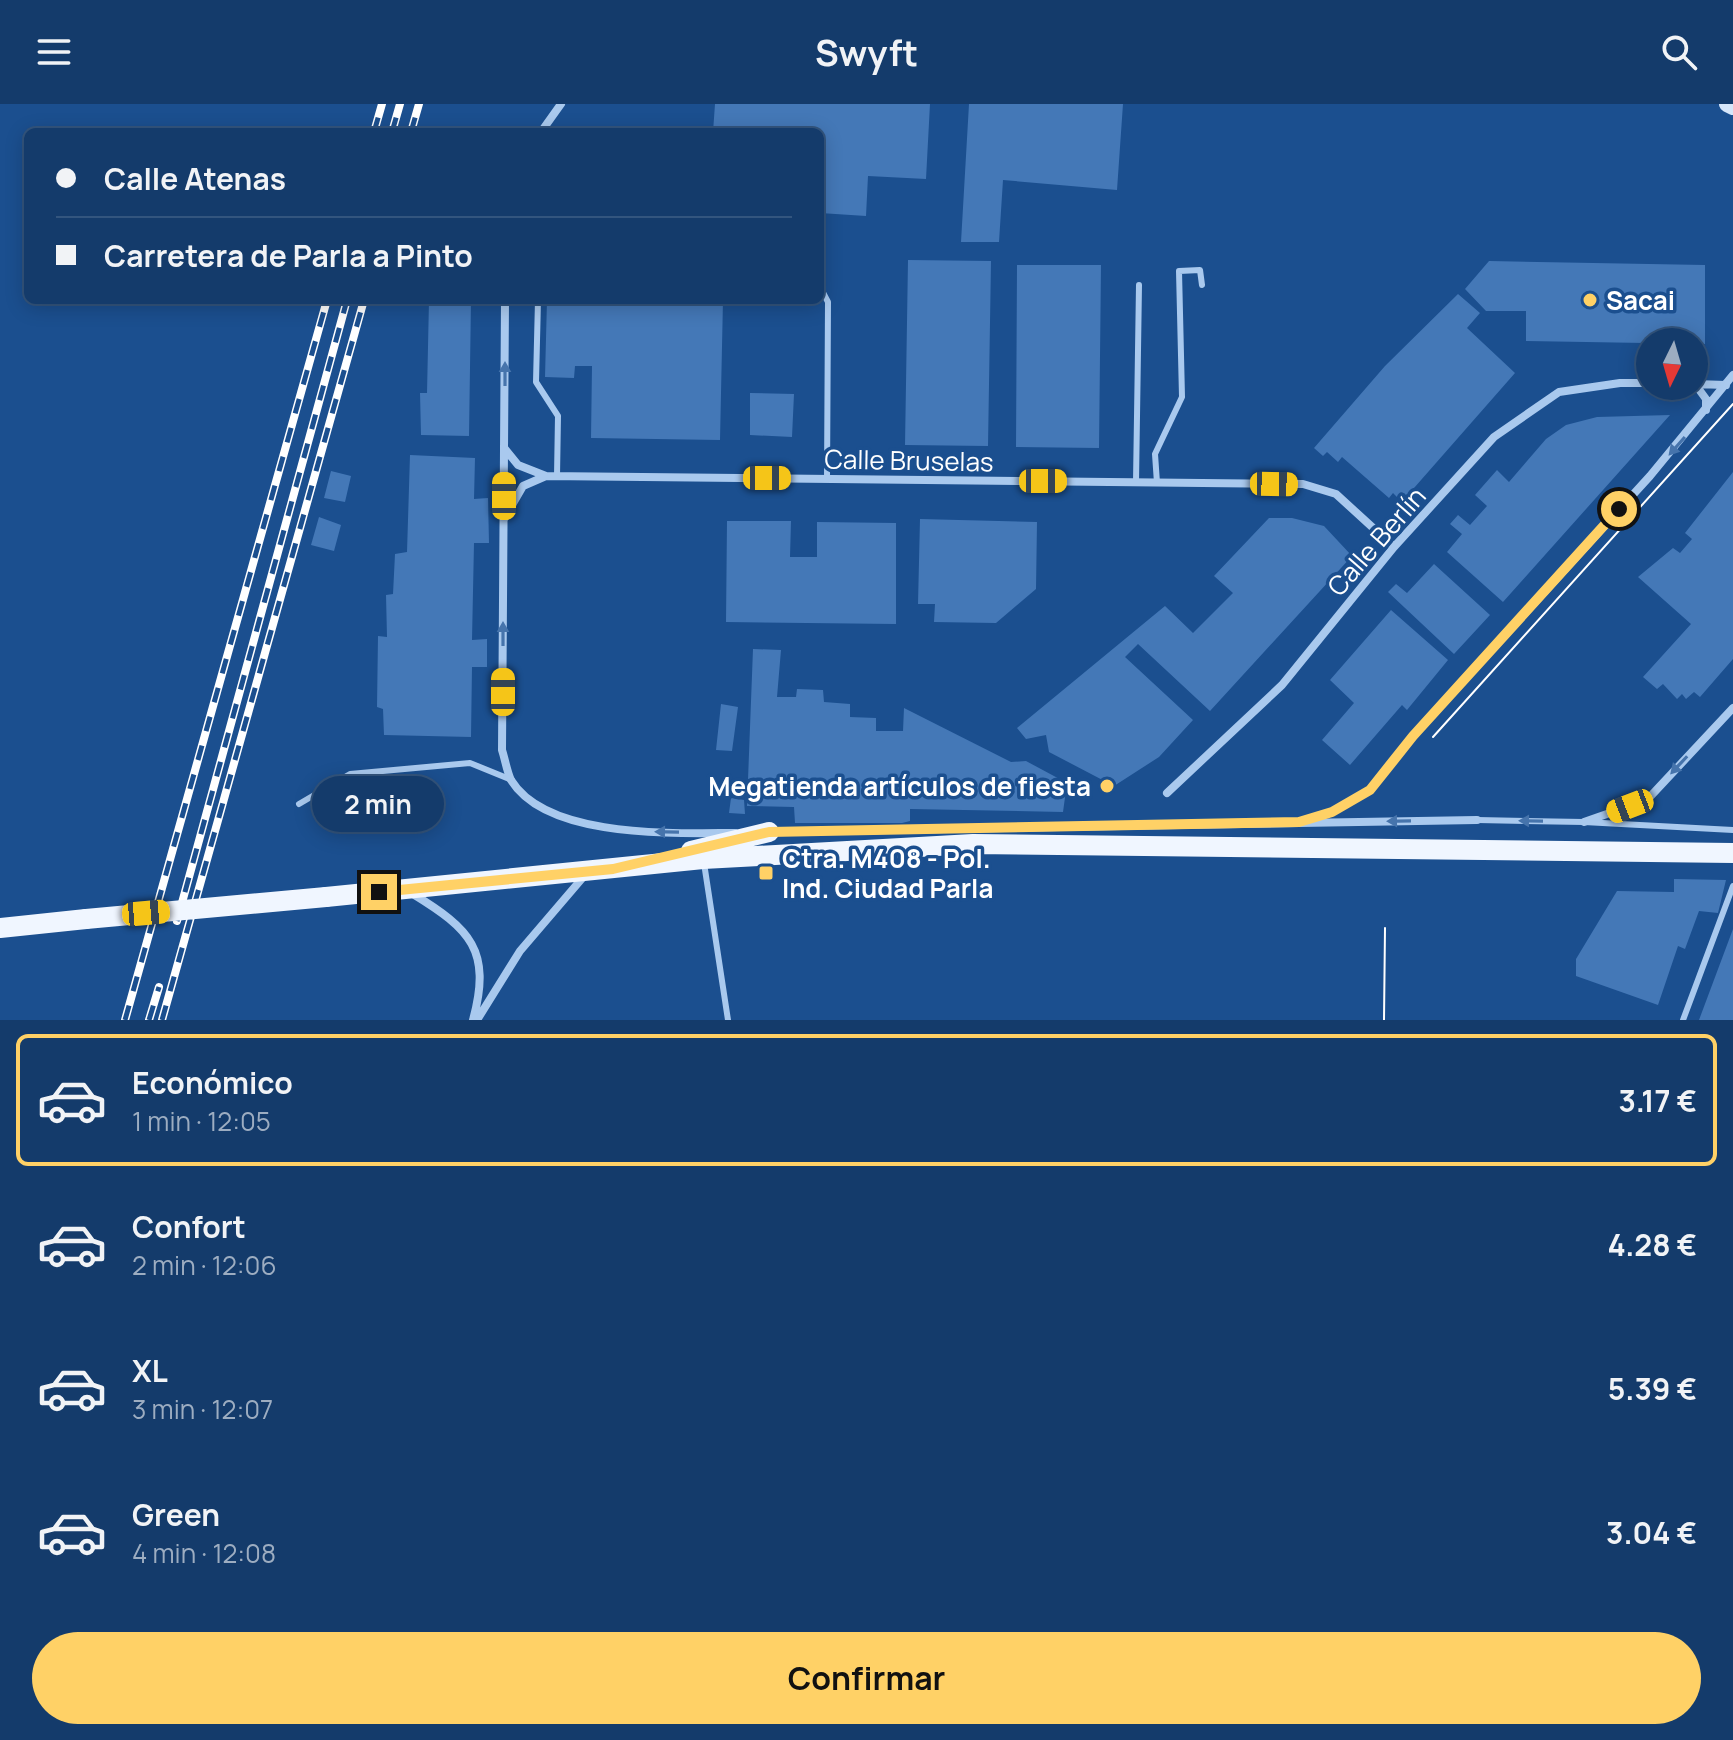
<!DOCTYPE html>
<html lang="es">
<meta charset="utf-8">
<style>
:root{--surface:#143b6b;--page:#214673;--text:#f1f3f6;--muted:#9dadc1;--line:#33557e;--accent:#ffd166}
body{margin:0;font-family:Manrope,sans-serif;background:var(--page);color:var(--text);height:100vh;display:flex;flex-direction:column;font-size:30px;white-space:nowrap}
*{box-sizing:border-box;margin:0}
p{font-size:26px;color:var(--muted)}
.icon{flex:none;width:44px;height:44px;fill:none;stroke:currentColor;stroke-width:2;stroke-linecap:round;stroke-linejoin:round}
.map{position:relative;height:916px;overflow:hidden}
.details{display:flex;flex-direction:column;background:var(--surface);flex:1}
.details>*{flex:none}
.hud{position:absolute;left:24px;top:24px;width:800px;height:176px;border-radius:12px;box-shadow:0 4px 20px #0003,0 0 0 2px var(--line);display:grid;align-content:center;height:176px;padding:0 32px;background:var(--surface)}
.needle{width:52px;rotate:185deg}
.tools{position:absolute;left:1636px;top:224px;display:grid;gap:16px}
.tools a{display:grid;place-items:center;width:72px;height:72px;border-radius:50%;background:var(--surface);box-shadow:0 4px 20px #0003,0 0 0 2px var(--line);font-size:40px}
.end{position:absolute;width:36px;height:36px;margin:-18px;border:10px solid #ffd166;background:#111;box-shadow:0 0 0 4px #111}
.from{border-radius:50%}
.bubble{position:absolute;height:56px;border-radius:28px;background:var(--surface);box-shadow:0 4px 20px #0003,0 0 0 2px var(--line);font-size:26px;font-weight:700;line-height:56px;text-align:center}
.car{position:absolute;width:24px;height:48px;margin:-24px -12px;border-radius:10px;box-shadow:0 0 6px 2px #0007;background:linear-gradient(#f5c518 24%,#345 0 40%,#f5c518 0 76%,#345 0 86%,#f5c518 0)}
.hud b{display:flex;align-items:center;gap:28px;height:76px;font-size:30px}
.hud b+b{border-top:2px solid var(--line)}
.hud i{width:20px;height:20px;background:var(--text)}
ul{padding:14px 0 0;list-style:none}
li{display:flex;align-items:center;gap:24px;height:132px;margin:0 16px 12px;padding:0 16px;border:4px solid transparent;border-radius:12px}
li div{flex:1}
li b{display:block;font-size:30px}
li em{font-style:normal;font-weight:700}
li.on{border-color:var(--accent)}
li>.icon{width:72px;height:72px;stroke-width:1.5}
.cta{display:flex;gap:16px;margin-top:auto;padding:16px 32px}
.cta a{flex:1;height:92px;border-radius:48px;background:var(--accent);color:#111;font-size:32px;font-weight:700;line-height:92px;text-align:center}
header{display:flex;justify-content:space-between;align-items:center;height:104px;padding:0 32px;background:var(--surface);font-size:36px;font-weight:700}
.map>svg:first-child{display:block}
</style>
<header><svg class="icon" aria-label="menu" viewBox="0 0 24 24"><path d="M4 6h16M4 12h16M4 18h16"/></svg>Swyft<svg class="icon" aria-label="search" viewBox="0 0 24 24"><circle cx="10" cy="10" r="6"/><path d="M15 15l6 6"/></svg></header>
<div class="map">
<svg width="1733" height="916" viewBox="0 0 1733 916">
<rect width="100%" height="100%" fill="#1b4f8f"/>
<path fill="#4478b7" d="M 715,0 L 930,0 L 926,75 L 868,72 L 866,112 L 820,109 L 820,28 L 713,28 Z
M 969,0 L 1123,0 L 1117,86 L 1003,76 L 999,138 L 961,138 Z
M 908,156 L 991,157 L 988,342 L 905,341 Z
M 1489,157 L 1705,161 L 1705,240 L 1526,237 L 1526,207 L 1486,207 L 1465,185 Z
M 1017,161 L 1101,161 L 1099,344 L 1016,343 Z
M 1458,190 L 1480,209 L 1467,224 L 1515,269 L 1407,392 L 1404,389 L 1398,394 L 1393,389 L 1389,394 L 1342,353 L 1338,358 L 1327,348 L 1323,352 L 1314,344 L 1385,262 Z
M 429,196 L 471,196 L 469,332 L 421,331 L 420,289 L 427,289 Z
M 547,196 L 723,196 L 720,336 L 591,334 L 592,262 L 575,262 L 574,274 L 545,273 Z
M 750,289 L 794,290 L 792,333 L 750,331 Z
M 1670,311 L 1503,498 L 1447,448 L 1462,430 L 1450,420 L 1458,411 L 1470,421 L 1487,402 L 1475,391 L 1497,366 L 1509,378 L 1546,335 L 1566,321 L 1597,313 Z
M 410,351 L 475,354 L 474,395 L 488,394 L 489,439 L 474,439 L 472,536 L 487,535 L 487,563 L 472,563 L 471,633 L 384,631 L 383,605 L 377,603 L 378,532 L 387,533 L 386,491 L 393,490 L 395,450 L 407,448 Z
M 331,367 L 351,372 L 345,398 L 324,394 Z
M 1733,368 L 1733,555 L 1700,593 L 1694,588 L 1686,595 L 1682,590 L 1677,595 L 1663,580 L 1657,585 L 1643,573 L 1691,520 L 1638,473 L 1673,444 L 1680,449 L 1692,435 L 1685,429 Z
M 319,413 L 341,421 L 334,447 L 311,441 Z
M 1269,414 L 1292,414 L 1324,422 L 1352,452 L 1210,607 L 1138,540 L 1125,553 L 1193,616 L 1159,653 L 1114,682 L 1049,648 L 1046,631 L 1026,635 L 1017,624 L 1165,502 L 1193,529 L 1233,489 L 1214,472 Z
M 920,415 L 1037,418 L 1036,485 L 996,519 L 934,518 L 935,500 L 918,500 Z
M 727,417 L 791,417 L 790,453 L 817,453 L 817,418 L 896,419 L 896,520 L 726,518 Z
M 1434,460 L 1490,511 L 1454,550 L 1388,488 L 1396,480 L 1407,489 Z
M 1391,506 L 1448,556 L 1407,606 L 1402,601 L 1350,661 L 1322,636 L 1354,599 L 1330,576 Z
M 753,545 L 781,546 L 777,593 L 796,593 L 797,585 L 823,586 L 824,598 L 850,600 L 850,613 L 876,614 L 876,627 L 903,627 L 904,604 L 1011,658 L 1026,657 L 1067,679 L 1063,708 L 910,705 L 910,717 L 902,719 L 795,719 L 794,703 L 747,702 Z
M 721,600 L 738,603 L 732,647 L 716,646 Z
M 731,694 L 744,696 L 745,710 L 729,709 Z
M 1674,775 L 1726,776 L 1718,809 L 1699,807 L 1685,845 L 1678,842 L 1658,901 L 1576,872 L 1576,855 L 1617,787 L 1674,788 Z
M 1733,825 L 1733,916 L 1699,916 Z"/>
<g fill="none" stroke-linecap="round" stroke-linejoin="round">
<path stroke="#a9c9ee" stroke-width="6" d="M 820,183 L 828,198 L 827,375
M 538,196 L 536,278 L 558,312 L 557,372
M 1136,378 L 1139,181
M 1157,379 L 1155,350 L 1182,293 L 1179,167 L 1200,166 L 1202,181
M 299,700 L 350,670 L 470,659 L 512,676
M 1477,716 L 1584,718 L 1733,726
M 704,759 L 728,916
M 1683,916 L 1733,782"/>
<path stroke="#a9c9ee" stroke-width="8" d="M 541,28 L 561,0
M 505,196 L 502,646 C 505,655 507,668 511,676 C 547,735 676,729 735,729
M 1706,306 L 1706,295 L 1695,280 L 1726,281
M 546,372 L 1303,380 L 1336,390 L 1394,443
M 504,415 L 523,382 L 546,372 L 518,361 L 505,345
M 1167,689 L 1282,581 L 1394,443 L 1494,333 L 1559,288 L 1620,279 L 1650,279
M 1307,716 L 1332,708 L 1370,686 L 1413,632 L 1650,372 L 1733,271
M 1584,718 L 1647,696 L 1733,604
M 769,728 L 1477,716
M 413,790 C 470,825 492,846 473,916
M 477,916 L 520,847 L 585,771"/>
<path stroke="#d6e6fa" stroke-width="16" d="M 1727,0 L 1733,3"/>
<path stroke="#f0f6ff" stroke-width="20" d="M 691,747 L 769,728
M 326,793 L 703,755 L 973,740 L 1733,749
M 0,824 L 86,815"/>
<path stroke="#fff" stroke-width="2" d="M 1433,633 L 1733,300
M 1384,916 L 1385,824"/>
<defs>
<path id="rail" d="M 374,28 L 382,0
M 392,28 L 400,0
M 411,28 L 419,0
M 177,817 L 347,196
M 125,916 L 327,196
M 149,916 L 159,883
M 162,916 L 364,196"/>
</defs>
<use href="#rail" stroke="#fff" stroke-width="8"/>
<use href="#rail" stroke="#1b4f8f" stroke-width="5" stroke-dasharray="15" stroke-linecap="butt"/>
<path stroke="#f0f6ff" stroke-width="20" d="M 86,815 L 326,793"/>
</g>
<defs><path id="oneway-solid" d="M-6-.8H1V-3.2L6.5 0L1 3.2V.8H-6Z" transform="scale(2)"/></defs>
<g fill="#4674ac">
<use href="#oneway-solid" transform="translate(505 270) rotate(-90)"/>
<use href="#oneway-solid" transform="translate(1677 342) rotate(131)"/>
<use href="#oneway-solid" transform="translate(503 530) rotate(-90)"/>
<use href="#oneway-solid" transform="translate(1679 661) rotate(133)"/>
<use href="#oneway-solid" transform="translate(1399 717) rotate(179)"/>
<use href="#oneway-solid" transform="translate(1531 717) rotate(-179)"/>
<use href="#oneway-solid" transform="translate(667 728) rotate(-179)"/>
</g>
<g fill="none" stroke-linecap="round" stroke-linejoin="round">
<path stroke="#ffd166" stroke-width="10" d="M 379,788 L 613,765 L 769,728 L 1299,718 L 1332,708 L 1370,686 L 1413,632 L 1619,405"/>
</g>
<g fill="#ffd166" stroke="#1b4f8f" stroke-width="3">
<circle cx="1590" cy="196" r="8"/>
<circle cx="1107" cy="682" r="8"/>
<rect x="758" y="761" width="16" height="16" rx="4"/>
</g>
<g text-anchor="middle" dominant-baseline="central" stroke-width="7" stroke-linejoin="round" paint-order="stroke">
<g font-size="26" font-weight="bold" fill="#fff" stroke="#1b4f8f" text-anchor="start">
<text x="1606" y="196">Sacai</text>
<text x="1091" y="682" text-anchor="end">Megatienda artículos de fiesta</text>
<text x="782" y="754">Ctra. M408 - Pol.<tspan x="782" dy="30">Ind. Ciudad Parla</tspan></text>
</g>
<g font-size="26" fill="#fff" stroke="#1b4f8f">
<text transform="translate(909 356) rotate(1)">Calle Bruselas</text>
<text transform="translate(1376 437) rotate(-49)">Calle Berlín</text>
</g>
</g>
</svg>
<div class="tools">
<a><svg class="needle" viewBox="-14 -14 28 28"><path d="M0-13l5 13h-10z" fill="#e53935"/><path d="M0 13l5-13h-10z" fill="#9dadc1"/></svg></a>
</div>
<i class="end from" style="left:1619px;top:405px"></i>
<i class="end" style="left:379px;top:788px"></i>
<div class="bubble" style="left:312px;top:672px;width:132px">2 min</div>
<i class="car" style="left:767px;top:374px;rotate:90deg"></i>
<i class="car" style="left:1043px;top:377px;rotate:90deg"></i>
<i class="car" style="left:1274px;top:380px;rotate:91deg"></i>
<i class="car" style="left:504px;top:392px;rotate:0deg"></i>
<i class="car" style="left:503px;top:588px;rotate:0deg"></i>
<i class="car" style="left:1630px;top:702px;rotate:249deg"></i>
<i class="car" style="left:146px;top:809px;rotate:85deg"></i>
<div class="hud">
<b><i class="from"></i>Calle Atenas</b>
<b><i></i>Carretera de Parla a Pinto</b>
</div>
</div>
<section class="details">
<ul>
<li class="on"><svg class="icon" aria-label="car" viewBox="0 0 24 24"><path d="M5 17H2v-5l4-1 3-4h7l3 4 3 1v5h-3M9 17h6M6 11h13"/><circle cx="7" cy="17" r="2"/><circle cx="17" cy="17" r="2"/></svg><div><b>Económico</b><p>1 min · 12:05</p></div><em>3.17 €</em></li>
<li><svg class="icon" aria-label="car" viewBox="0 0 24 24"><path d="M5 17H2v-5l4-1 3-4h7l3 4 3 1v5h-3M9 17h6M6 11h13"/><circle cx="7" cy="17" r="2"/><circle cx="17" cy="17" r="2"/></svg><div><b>Confort</b><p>2 min · 12:06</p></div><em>4.28 €</em></li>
<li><svg class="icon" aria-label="car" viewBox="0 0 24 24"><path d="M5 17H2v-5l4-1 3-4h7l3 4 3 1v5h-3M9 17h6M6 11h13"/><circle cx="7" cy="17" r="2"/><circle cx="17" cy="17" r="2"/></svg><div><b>XL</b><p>3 min · 12:07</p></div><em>5.39 €</em></li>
<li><svg class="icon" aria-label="car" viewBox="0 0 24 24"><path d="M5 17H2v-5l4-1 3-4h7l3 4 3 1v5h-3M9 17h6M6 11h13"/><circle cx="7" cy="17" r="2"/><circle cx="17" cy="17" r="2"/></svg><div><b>Green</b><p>4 min · 12:08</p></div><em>3.04 €</em></li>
</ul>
<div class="cta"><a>Confirmar</a></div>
</section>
